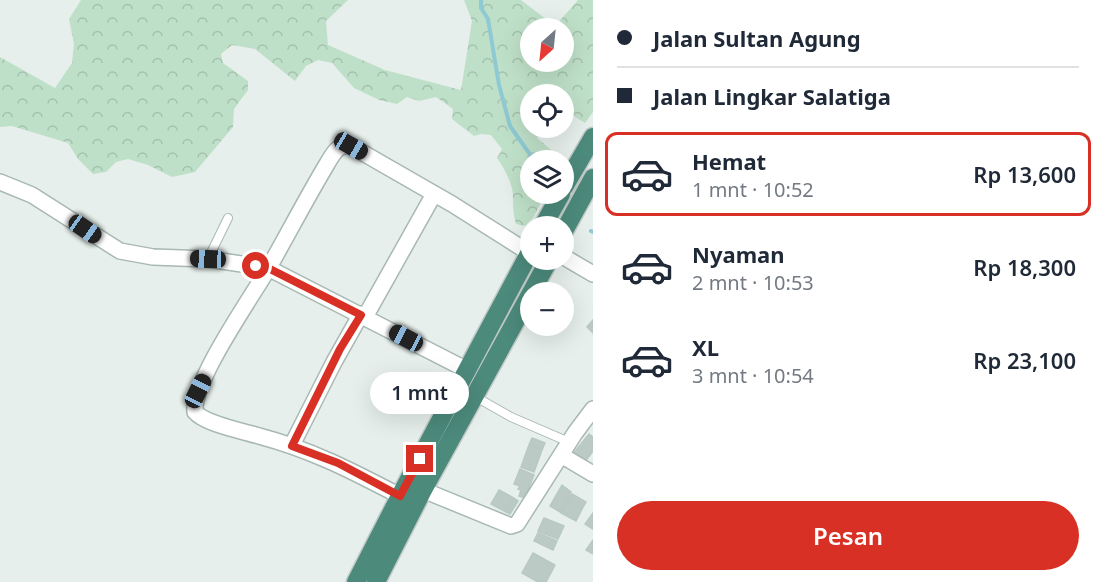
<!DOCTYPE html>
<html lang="id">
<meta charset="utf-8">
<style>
:root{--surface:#fff;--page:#f2f2f3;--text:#1f2937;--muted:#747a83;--line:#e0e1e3;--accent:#d93025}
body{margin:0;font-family:"Noto Sans",sans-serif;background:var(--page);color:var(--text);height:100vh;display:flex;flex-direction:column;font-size:22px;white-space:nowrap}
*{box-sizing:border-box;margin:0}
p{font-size:20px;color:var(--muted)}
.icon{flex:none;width:33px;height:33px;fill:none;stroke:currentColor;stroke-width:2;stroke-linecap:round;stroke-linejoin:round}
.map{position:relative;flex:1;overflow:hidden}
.details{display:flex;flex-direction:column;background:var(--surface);width:510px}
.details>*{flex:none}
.guide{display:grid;align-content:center;height:132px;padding:0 24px;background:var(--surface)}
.needle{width:39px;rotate:207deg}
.tools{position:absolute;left:520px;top:18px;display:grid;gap:12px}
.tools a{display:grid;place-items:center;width:54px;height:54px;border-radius:50%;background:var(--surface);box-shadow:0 6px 24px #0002;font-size:30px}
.end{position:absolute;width:27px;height:27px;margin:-14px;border:8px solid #d93025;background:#fff;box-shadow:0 0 0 3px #fff}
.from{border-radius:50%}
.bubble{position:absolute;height:42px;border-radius:21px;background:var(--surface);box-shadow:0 6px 24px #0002;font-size:20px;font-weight:600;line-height:42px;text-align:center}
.car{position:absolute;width:18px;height:36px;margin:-18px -9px;border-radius:8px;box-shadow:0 0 4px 2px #0007;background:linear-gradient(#222 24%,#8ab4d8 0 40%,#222 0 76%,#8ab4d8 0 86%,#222 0)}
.guide b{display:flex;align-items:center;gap:21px;height:57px;font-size:22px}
.guide b+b{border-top:2px solid var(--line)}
.guide i{width:15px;height:15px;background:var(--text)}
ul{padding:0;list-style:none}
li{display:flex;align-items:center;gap:18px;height:84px;margin:0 12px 9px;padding:0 12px;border:3px solid transparent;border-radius:12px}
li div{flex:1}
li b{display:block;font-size:22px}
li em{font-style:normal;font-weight:600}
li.active{border-color:var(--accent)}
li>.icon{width:54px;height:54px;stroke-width:1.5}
.action{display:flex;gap:12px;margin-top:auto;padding:12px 24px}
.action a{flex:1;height:69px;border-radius:36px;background:var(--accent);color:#fff;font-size:24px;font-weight:600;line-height:69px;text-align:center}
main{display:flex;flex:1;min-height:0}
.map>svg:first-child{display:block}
</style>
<main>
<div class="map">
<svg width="593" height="582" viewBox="0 0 593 582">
<defs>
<pattern id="forest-crowns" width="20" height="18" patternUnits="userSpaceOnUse" patternTransform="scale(1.5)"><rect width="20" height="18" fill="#bfe0c8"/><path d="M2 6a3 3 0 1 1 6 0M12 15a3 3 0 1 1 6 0" fill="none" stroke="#a4c1ad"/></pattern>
</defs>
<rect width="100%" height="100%" fill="#e6efeb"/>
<path fill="url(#forest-crowns)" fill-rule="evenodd" d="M 81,0 L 348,0 L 326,21 L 328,45 L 385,70 L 461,90 L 472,21 L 464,0 L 521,0 L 555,26 L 578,0 L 593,0 L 593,112 L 585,123 L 564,110 L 564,94 L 531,94 L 531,128 L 544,128 L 537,138 L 562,159 L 561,160 L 531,160 L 531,194 L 545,194 L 533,218 L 525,226 L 516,224 C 513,214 513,205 513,195 C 512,182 504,168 497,158 L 502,149 L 491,135 L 481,134 L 474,136 L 452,119 L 453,109 L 436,97 L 419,101 L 407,97 L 397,104 L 379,100 L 354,88 L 332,63 L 318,60 L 306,66 L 295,81 L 255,49 L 232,45 L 221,54 L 223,63 L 248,81 L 248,90 L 234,109 L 233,127 L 195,172 L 172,177 L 148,165 L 128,159 L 116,162 L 106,172 L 93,174 L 78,159 L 68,143 L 12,126 L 0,127 L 0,57 L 55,88 L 72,63 L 74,44 L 69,19 ZM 531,28 L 564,28 L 564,62 L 531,62 Z"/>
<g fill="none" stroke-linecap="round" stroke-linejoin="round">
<path stroke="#8ec9d4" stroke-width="4" d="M 481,0 L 481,8 L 488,19 L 499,85 L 510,126 L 534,160
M 591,231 L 593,232"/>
</g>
<path fill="#bbcac4" stroke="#b8c9c2" stroke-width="1.5" d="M 593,320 L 593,333 L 587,327 Z
M 589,434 L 593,437 L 593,451 L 584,463 L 573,454 Z
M 532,438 L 545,443 L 542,450 L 529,445 Z
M 529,445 L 542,450 L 534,472 L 521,467 Z
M 520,469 L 534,475 L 525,498 L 519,496 L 521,490 L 518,489 L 520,486 L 514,484 Z
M 562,485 L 571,492 L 560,512 L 550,506 Z
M 499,490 L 514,498 L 506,512 L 491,504 Z
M 572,494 L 586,502 L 582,509 L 567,501 Z
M 514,498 L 518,501 L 510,514 L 506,512 Z
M 567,501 L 582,509 L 576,521 L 561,513 Z
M 593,513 L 593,529 L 585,524 Z
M 544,518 L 564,526 L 558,539 L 538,531 Z
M 538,533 L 557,541 L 553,550 L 534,541 Z
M 593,540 L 593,554 L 586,550 Z
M 533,553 L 555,565 L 546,582 L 538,582 L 522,573 Z"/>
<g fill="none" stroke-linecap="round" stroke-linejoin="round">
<defs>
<path id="service" d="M 208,259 L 228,218
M 474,396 L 511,417 L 569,442"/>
<path id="minor" d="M 0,182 L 32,195 L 120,251 L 153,257 L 208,259 L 268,268 L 467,370
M 564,257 L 593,274
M 365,317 L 434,194
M 292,445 L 334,362 L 361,314
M 561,455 L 593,474
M 423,490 L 511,526 L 517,524 L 575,433 L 593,409
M 400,496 C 352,471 312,450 259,436 C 243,431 205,424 195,412 C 192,382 251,298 268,269 C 288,234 306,199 327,164 C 333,154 338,143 351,146 L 452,204 L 531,254"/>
<path id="trunk" d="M 564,187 L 593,137
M 543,226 L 561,194
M 564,231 L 593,178
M 356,582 L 400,496 L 531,250
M 376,582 L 423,490 L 549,260"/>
</defs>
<use href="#service" stroke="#a8b8b2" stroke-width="10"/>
<use href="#minor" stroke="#a8b8b2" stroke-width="18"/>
<use href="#trunk" stroke="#c2cac8" stroke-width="21"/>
<use href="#service" stroke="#fff" stroke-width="8"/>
<use href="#minor" stroke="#fff" stroke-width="15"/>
<use href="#trunk" stroke="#4c8a7c" stroke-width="18"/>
</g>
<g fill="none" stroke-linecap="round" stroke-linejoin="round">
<path stroke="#d93025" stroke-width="8" d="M 256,266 L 268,268 L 361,315 L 340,349 L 292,446 L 338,463 L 400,496 L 420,459"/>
</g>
</svg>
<div class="tools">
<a><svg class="needle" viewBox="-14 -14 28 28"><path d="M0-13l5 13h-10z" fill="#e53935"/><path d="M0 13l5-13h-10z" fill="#747a83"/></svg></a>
<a><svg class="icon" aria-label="locate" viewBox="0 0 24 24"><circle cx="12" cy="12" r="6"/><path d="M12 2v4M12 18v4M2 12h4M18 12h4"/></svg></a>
<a><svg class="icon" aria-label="layers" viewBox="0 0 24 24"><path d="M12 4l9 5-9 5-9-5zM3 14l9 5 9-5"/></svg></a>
<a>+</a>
<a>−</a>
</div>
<i class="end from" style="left:256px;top:266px"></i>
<i class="end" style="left:420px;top:459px"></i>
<div class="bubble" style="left:370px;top:372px;width:99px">1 mnt</div>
<i class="car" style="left:351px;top:146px;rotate:120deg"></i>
<i class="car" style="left:85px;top:229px;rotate:125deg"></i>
<i class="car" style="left:208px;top:259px;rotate:272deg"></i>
<i class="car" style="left:406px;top:338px;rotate:298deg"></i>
<i class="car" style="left:198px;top:391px;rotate:26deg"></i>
</div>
<section class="details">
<div class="guide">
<b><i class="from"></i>Jalan Sultan Agung</b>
<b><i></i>Jalan Lingkar Salatiga</b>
</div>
<ul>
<li class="active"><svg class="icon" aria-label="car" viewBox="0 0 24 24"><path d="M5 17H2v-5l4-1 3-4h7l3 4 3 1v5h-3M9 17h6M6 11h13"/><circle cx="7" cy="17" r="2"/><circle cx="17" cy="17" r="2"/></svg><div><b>Hemat</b><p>1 mnt · 10:52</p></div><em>Rp 13,600</em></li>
<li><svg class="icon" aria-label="car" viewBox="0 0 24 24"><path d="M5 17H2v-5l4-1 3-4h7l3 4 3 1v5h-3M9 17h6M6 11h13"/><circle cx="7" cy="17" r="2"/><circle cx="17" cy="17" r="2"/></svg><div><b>Nyaman</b><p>2 mnt · 10:53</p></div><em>Rp 18,300</em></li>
<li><svg class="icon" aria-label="car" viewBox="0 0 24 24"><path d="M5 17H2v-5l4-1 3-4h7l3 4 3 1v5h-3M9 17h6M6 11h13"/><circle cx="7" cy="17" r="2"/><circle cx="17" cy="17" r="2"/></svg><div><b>XL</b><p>3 mnt · 10:54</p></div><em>Rp 23,100</em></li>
</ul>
<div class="action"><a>Pesan</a></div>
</section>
</main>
